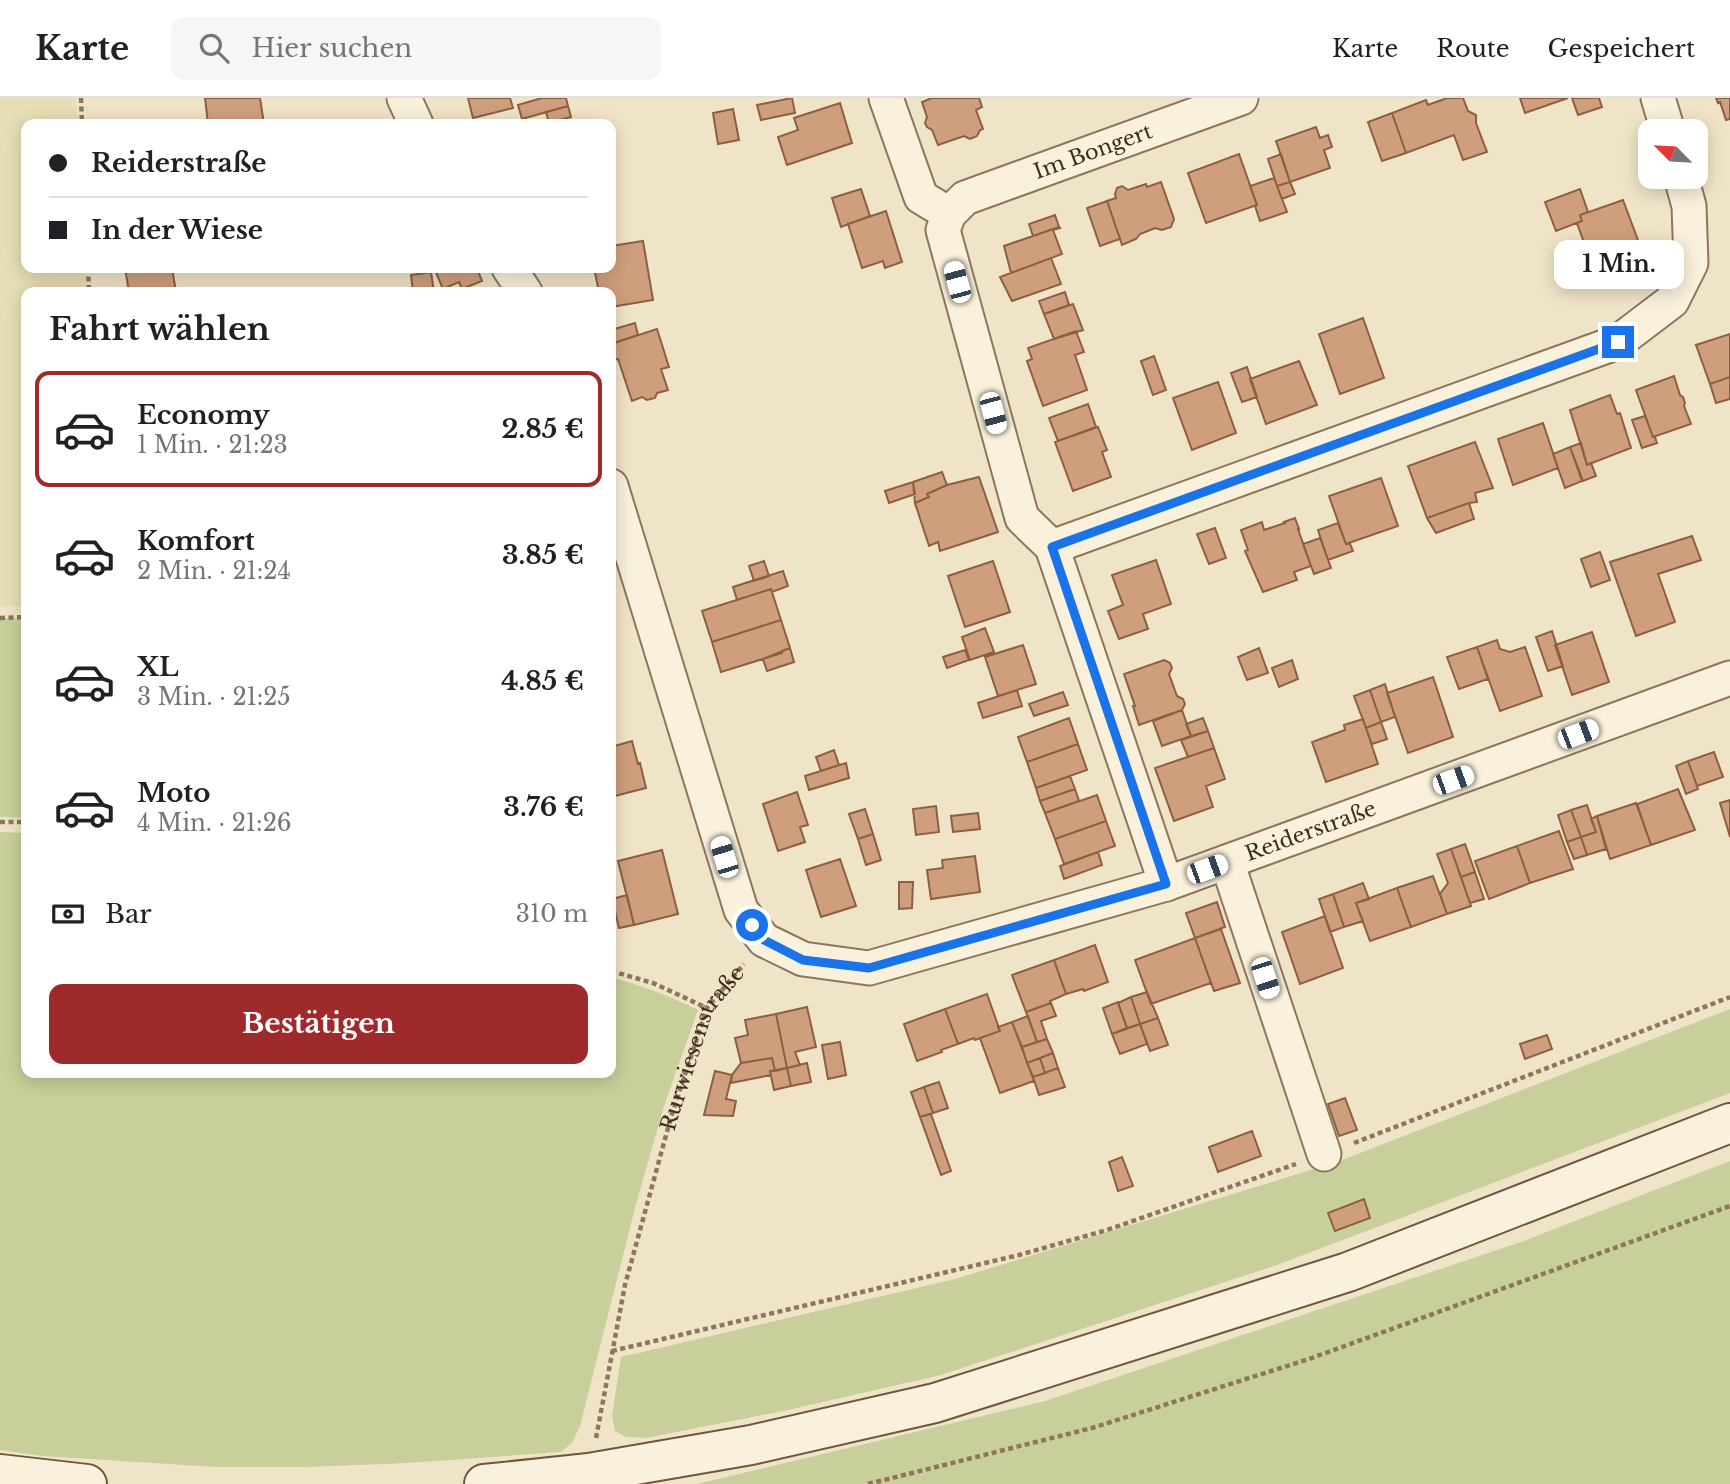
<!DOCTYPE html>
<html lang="de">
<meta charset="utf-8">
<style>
:root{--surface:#fff;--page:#f6f6f6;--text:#202124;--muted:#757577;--line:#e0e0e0;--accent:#9e2a2b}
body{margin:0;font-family:"Libre Baskerville",serif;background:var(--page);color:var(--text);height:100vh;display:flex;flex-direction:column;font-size:26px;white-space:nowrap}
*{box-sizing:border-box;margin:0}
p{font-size:23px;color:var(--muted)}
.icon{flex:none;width:38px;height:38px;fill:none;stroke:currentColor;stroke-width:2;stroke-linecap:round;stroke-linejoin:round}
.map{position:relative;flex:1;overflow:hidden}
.drawer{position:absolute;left:21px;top:189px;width:595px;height:791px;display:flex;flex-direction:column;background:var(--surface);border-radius:14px;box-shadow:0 4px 18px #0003}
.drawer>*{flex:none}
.hud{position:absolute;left:21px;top:21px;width:595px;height:154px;border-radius:14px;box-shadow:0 4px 18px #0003;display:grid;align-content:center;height:154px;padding:0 28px;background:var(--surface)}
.needle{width:46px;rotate:294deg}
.fabs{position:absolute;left:1638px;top:21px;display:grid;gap:14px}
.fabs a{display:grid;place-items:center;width:70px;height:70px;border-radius:14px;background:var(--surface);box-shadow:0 4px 18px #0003;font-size:35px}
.end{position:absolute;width:32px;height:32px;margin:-16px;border:9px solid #1a73e8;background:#fff;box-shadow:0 0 0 4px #fff}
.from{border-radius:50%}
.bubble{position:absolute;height:49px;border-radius:14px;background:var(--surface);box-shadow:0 4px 18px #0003;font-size:23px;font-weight:800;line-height:49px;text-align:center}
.car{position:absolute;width:21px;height:42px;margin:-21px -10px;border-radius:9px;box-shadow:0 0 5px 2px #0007;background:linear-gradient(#fff 24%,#345 0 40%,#fff 0 76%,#345 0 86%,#fff 0)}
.hud b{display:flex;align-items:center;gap:24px;height:66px;font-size:26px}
.hud b+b{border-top:2px solid var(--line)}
.hud i{width:18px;height:18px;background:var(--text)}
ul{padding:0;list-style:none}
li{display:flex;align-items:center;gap:21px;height:116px;margin:0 14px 10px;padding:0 14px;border:4px solid transparent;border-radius:14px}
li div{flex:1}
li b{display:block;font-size:26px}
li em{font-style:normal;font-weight:800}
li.active{border-color:var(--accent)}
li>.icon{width:63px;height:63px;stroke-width:1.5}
h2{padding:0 28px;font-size:32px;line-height:84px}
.pay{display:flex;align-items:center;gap:18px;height:77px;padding:0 28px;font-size:26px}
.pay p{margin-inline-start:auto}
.action{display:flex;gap:14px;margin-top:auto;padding:14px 28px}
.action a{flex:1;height:80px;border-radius:14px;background:var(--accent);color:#fff;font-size:28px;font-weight:800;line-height:80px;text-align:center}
header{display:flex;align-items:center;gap:42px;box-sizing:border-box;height:98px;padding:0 35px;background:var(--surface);border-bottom:2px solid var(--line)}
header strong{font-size:33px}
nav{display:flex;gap:38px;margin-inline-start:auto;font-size:24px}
.search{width:490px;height:63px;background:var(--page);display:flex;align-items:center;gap:18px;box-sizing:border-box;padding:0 24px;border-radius:14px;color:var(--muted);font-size:26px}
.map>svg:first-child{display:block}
</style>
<header>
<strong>Karte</strong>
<div class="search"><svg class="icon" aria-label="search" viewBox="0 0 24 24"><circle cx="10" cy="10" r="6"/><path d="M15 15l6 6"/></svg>Hier suchen</div>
<nav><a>Karte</a><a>Route</a><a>Gespeichert</a></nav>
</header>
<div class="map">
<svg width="1730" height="1386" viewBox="0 0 1730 1386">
<rect width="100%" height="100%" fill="#f0e4c8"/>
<path fill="#e6deb5" d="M 0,0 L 76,0 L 78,26 L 26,26 L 26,170 L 85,170 L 86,194 L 26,194 L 26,508 L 0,508 Z"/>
<path fill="#c9cf9b" d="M 0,520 L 26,521 L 26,720 L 0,719 Z
M 0,734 L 26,735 L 26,975 L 611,975 L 611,879 C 640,887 670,898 698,912 L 664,1008 L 635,1110 L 580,1328 L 572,1345 L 561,1354 L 408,1365 L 308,1369 L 216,1369 L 42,1358 L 0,1352 Z
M 1730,911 L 1730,995 L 1277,1167 L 941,1277 L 788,1312 L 646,1340 L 626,1339 L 615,1333 L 612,1318 L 621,1259 L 955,1181 L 1337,1064 Z
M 1730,1063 L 1730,1386 L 697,1386 L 1045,1303 L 1521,1144 Z"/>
<path fill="#cf9f7d" stroke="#8d5f41" stroke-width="2" d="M 205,0 L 260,0 L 264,26 L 208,26 Z
M 468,0 L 510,0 L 513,10 L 473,20 Z
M 542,0 L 566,0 L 568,8 L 522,21 L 518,7 Z
M 792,0 L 795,15 L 761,22 L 757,7 Z
M 932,0 L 979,0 L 982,9 L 976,12 L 983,31 L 980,32 L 977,38 L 970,41 L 964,38 L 938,47 L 932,32 L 927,29 L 925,25 L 927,19 L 922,4 Z
M 1447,0 L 1463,0 L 1468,13 L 1476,17 L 1476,25 L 1487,54 L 1463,62 L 1454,37 L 1406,55 L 1392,15 L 1426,2 L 1428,7 Z
M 1520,0 L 1568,0 L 1525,15 Z
M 1572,0 L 1599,0 L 1602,9 L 1578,17 Z
M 1716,0 L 1730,0 L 1730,21 L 1726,22 L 1720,4 L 1718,5 Z
M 840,5 L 852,45 L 787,67 L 778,39 L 798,32 L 794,20 Z
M 568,8 L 571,19 L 549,25 L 546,14 Z
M 733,11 L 739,42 L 718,46 L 713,15 Z
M 1392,15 L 1406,55 L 1382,63 L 1368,24 Z
M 1316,29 L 1320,40 L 1328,37 L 1332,49 L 1324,52 L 1330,70 L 1290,84 L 1276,43 Z
M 1239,56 L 1257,107 L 1206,125 L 1188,75 Z
M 1281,56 L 1290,84 L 1277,88 L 1268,61 Z
M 1274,80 L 1287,114 L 1260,123 L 1255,108 L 1257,107 L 1250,88 Z
M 1161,84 L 1174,121 L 1171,129 L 1162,132 L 1155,130 L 1140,136 L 1136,141 L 1122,147 L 1107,103 L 1116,100 L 1115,96 L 1117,90 L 1122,88 L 1128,92 L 1146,86 L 1147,89 Z
M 1290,84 L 1295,96 L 1282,101 L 1277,88 Z
M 861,91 L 870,118 L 841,129 L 832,100 Z
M 1580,91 L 1588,114 L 1580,117 L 1582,123 L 1556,133 L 1545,104 Z
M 1623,102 L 1645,161 L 1622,169 L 1619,177 L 1612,179 L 1605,174 L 1595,176 L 1577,125 L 1582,123 L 1580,117 Z
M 1107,103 L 1120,141 L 1100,148 L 1087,110 Z
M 886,113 L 902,164 L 885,170 L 883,163 L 862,170 L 848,126 Z
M 1055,117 L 1059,129 L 1033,138 L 1029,126 Z
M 1059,129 L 1060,130 L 1053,132 L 1062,156 L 1011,175 L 1004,148 Z
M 643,143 L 653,202 L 611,209 L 611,194 L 599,194 L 594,170 L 611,170 L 611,148 Z
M 1051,160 L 1061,186 L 1012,203 L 1000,179 Z
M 125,170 L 172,170 L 176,194 L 129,194 Z
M 434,170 L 477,170 L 482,183 L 462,191 L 459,184 L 443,191 Z
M 431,174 L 434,194 L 413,194 L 411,177 Z
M 1065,194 L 1069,207 L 1044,216 L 1039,203 Z
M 1073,206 L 1083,232 L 1054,241 L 1044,216 Z
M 1363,220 L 1384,280 L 1340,296 L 1319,236 Z
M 635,225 L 638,237 L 611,246 L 611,232 Z
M 657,231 L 669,269 L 661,271 L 668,292 L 657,295 L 655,300 L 647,302 L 642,299 L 632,303 L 618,261 L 614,262 L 611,246 Z
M 1076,233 L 1084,254 L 1075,257 L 1087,292 L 1043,308 L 1027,263 L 1032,261 L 1028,250 Z
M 1730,236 L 1730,279 L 1710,286 L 1696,247 Z
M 1154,258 L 1166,292 L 1153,297 L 1141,263 Z
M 1299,263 L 1317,307 L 1266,326 L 1250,281 Z
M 1247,269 L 1257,299 L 1242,304 L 1231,275 Z
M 1674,278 L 1680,297 L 1683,299 L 1685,305 L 1684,308 L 1691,326 L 1653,339 L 1636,292 Z
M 1730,279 L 1730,301 L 1716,305 L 1710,286 Z
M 1218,284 L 1236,335 L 1192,352 L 1173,300 Z
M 1610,297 L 1617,316 L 1620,315 L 1631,350 L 1587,367 L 1570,312 Z
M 1088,306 L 1096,329 L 1058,343 L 1049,320 Z
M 1645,318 L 1653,339 L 1655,339 L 1657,345 L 1642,350 L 1632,322 Z
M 1543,325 L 1558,370 L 1513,387 L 1498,341 Z
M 1098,329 L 1107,352 L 1102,354 L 1111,379 L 1073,393 L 1055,344 Z
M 1475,344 L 1493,390 L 1475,395 L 1477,404 L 1469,405 L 1427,420 L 1408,368 Z
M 1581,345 L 1587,367 L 1591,365 L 1596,378 L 1583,383 L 1570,349 Z
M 1570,349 L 1582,383 L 1565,390 L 1553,356 Z
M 942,374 L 947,387 L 927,396 L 929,399 L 915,405 L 913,384 Z
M 979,379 L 998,434 L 940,453 L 938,444 L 929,448 L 915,405 L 929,399 L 927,396 L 947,387 Z
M 1381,380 L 1398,428 L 1346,446 L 1329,398 Z
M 913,384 L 915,396 L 889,405 L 885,393 Z
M 1469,405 L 1474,421 L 1436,435 L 1427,420 Z
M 1295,420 L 1299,431 L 1298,431 L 1311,468 L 1294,474 L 1297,482 L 1263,494 L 1245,453 L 1248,452 L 1241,432 L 1262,424 L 1264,432 L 1285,425 L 1284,424 Z
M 1338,425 L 1346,446 L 1350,446 L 1353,453 L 1328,462 L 1318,432 Z
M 1215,430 L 1226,460 L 1209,466 L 1197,436 Z
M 1692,438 L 1701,462 L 1658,476 L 1675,524 L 1636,538 L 1610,464 Z
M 1320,440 L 1331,470 L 1314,476 L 1303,446 Z
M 1600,454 L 1610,482 L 1591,489 L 1581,461 Z
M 1156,462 L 1171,506 L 1143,516 L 1148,531 L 1119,541 L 1108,513 L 1123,507 L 1112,477 Z
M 764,463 L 769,478 L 754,483 L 749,468 Z
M 993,463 L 1010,514 L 965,529 L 948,478 Z
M 783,473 L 788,488 L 772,494 L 771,491 L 737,502 L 733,489 Z
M 771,491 L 781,522 L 712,544 L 702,513 Z
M 781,522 L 790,550 L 782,553 L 782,555 L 721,574 L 712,544 Z
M 985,530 L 994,554 L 970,562 L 962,539 Z
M 1552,533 L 1563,568 L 1548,573 L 1536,539 Z
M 1592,534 L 1609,584 L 1572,597 L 1555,547 Z
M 1497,542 L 1500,551 L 1510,554 L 1525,549 L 1542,598 L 1500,613 L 1477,549 Z
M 1023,547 L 1036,586 L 998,598 L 985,559 Z
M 1477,549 L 1488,581 L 1459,591 L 1447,559 Z
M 790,550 L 794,564 L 767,573 L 763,561 Z
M 1259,550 L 1268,575 L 1247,582 L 1238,559 Z
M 965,552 L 969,562 L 947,570 L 943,559 Z
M 1164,562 L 1170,565 L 1172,570 L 1169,576 L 1177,598 L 1183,601 L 1185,606 L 1182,612 L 1139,627 L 1133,608 L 1135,608 L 1124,576 Z
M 1292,562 L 1298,581 L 1279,589 L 1272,570 Z
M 1433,579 L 1453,639 L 1408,655 L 1387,595 Z
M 1385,586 L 1395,619 L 1381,624 L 1370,592 Z
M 1017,592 L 1022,608 L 983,620 L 978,605 Z
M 1370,592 L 1381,624 L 1366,630 L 1354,598 Z
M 1063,594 L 1068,607 L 1034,618 L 1029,606 Z
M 1182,612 L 1191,638 L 1162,648 L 1153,623 Z
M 1069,620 L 1078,646 L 1027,664 L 1018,639 Z
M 1203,620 L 1208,633 L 1191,638 L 1186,626 Z
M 1363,621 L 1378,666 L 1326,684 L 1312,644 L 1345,632 L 1344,627 Z
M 1381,624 L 1387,641 L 1372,646 L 1366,630 Z
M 1208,633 L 1214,650 L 1188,659 L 1181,642 Z
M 632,643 L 638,666 L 640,665 L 646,690 L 611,699 L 611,649 Z
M 1078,646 L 1087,672 L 1036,690 L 1027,664 Z
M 1214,650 L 1225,681 L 1206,688 L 1213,709 L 1174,723 L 1155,670 Z
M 834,652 L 839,667 L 821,673 L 816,659 Z
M 1714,654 L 1723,679 L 1697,688 L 1688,663 Z
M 1688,663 L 1698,691 L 1686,696 L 1676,668 Z
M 846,665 L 849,680 L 809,692 L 805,678 Z
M 1070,678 L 1075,691 L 1040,703 L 1036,690 Z
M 1075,691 L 1079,703 L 1045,715 L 1040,703 Z
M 1678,691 L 1695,732 L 1651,747 L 1637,706 Z
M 797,694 L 808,727 L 800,729 L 805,744 L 778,753 L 763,706 Z
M 1097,697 L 1106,723 L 1055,741 L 1045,715 Z
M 1730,702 L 1730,739 L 1720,705 Z
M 1636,705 L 1651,747 L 1610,761 L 1597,718 Z
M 1587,707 L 1596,734 L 1581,739 L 1571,712 Z
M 936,708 L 939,734 L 916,737 L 913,711 Z
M 865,711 L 873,736 L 858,741 L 849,716 Z
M 1571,712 L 1581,739 L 1567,744 L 1558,717 Z
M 978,715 L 980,731 L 953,734 L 951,718 Z
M 1597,718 L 1606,751 L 1587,757 L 1581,739 L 1596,734 L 1591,721 Z
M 1106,723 L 1115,748 L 1064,766 L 1055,741 Z
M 1559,733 L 1573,771 L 1530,785 L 1517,748 Z
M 873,736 L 881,762 L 866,767 L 858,741 Z
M 1581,739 L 1587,757 L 1574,761 L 1567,744 Z
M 1465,746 L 1475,774 L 1461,779 L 1451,751 Z
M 1517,748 L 1530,785 L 1489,801 L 1475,763 Z
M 1451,751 L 1471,808 L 1447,816 L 1440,796 L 1448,785 L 1437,756 Z
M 662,752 L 678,816 L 634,827 L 618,763 Z
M 1098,754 L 1102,767 L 1064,781 L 1060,768 Z
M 975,758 L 980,794 L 931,801 L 927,772 L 943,770 L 942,762 Z
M 840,761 L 856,808 L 821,819 L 806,772 Z
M 1475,774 L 1484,801 L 1470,805 L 1461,779 Z
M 1433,778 L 1447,816 L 1411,829 L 1397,790 Z
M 899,784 L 913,784 L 912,810 L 899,811 Z
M 1363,785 L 1369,801 L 1356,805 L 1363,823 L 1344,829 L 1333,796 Z
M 1397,790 L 1411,829 L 1370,843 L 1356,805 Z
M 1333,796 L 1344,829 L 1330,834 L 1319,801 Z
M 627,797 L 634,827 L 619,830 L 612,801 Z
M 1217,804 L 1225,829 L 1195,840 L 1186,815 Z
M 1325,818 L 1343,870 L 1300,886 L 1282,834 Z
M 1221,831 L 1240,885 L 1214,893 L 1195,840 Z
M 1195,840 L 1211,885 L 1151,906 L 1135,862 Z
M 1095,847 L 1108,884 L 1084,893 L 1083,891 L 1066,896 L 1054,862 Z
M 1054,862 L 1066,896 L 1050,903 L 1051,905 L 1026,914 L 1012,877 Z
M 1147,894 L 1158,920 L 1140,926 L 1131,899 Z
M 987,896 L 1000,933 L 975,942 L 974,940 L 958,946 L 945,911 Z
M 1131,899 L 1140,926 L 1127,930 L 1118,905 Z
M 1118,904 L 1127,930 L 1112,936 L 1103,910 Z
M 1051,905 L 1056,918 L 1041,923 L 1047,941 L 1037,944 L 1026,914 Z
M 807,909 L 816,949 L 795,954 L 800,967 L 787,970 L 776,916 Z
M 945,911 L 958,946 L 941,952 L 942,954 L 917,963 L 904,926 Z
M 776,916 L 787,970 L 775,973 L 772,960 L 741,965 L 735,940 L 748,937 L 745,922 Z
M 1028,918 L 1037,944 L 1022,949 L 1012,924 Z
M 1158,920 L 1168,947 L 1150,953 L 1140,926 Z
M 1012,924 L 1034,983 L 1000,995 L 980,940 L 1000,933 L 998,929 Z
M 1140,926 L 1147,946 L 1120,956 L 1112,936 Z
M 1547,937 L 1552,951 L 1525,961 L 1520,946 Z
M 1047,941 L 1053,955 L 1027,965 L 1022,949 Z
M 840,944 L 846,977 L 828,981 L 822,947 Z
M 1053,955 L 1058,970 L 1045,975 L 1040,960 Z
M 772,960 L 775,973 L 770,973 L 771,977 L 731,985 L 732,977 L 741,965 Z
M 1040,960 L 1045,975 L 1033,979 L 1027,965 Z
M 807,965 L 811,984 L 791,988 L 787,970 Z
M 787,970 L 791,988 L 774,992 L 770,973 Z
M 1058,970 L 1065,989 L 1039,997 L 1033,979 Z
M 715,973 L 732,977 L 726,1001 L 736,1003 L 733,1018 L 704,1017 Z
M 939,984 L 948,1010 L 933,1015 L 924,989 Z
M 924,989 L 933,1015 L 920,1019 L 911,994 Z
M 1345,1000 L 1357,1032 L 1339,1038 L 1328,1006 Z
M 931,1016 L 951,1073 L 941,1077 L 920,1019 Z
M 1252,1033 L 1261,1058 L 1218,1074 L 1209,1049 Z
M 1122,1059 L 1133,1088 L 1118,1093 L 1109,1064 Z
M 1364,1101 L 1370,1120 L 1335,1133 L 1328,1115 Z"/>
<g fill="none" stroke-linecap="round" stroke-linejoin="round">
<defs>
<g id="minor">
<path d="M 404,0 L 416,26"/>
<path d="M 886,0 L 921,99 L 949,116"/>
<path d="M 1658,0 L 1668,33"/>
<path d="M 509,170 L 525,194"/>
<path id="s2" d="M 611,388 L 741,812 L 764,842 L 803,861 L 869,870 L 1166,786 L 1730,580"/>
<path d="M 1052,449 L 1618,244 L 1672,203 L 1691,165 L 1689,108 L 1681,79"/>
<path d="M 1227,764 L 1324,1056"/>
<path id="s3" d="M 1166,786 L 1052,449 L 1022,420 L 943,132 L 949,116 L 965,100 L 1241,0"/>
</g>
<path id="secondary" d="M 0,1376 L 87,1386
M 484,1386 L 589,1375 L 751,1347 L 935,1305 L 1348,1174 L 1730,1025"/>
</defs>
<use href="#minor" stroke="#8d765c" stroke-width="37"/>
<use href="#secondary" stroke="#6f573f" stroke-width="42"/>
<g stroke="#8d765c" stroke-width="4.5" stroke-dasharray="5 3.5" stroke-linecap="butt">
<path d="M 81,0 L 82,26"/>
<path d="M 88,170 L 89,194"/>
<path d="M 0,520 L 26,519"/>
<path d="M 0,724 L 26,724"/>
<path d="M 611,873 L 653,885 L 707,910"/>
<path d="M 1354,1045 L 1730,899"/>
<path d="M 612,1253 L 1019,1157 L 1107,1132 L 1296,1066"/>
<path id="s1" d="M 596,1340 L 625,1187 L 671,1019 L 707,910 L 744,866"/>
<path d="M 868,1386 L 1092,1330 L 1309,1261 L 1730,1108"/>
</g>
<use href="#minor" stroke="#faf1dc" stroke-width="33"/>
<use href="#secondary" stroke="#faf1dc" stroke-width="38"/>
</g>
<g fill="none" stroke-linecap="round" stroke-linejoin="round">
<path stroke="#1a73e8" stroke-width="9" d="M 752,827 L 764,842 L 803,862 L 869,870 L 1166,786 L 1052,449 L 1618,244"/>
</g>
<g text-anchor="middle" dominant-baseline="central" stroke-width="7" stroke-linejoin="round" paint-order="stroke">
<g font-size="21" fill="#3d2e20" stroke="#f7eed8">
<text stroke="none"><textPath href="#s3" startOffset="872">Im Bongert</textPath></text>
<text stroke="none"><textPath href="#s2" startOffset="1054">Reiderstraße</textPath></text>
<text stroke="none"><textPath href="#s1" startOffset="406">Rurwiesenstraße</textPath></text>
</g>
</g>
</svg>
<div class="fabs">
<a><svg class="needle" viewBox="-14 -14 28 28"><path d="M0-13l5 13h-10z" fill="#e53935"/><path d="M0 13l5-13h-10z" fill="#757577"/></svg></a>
</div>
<i class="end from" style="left:752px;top:827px"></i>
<i class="end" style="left:1618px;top:244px"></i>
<div class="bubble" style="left:1554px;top:142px;width:130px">1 Min.</div>
<i class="car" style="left:957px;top:184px;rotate:345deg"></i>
<i class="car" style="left:993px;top:315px;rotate:165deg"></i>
<i class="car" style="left:1578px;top:636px;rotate:69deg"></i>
<i class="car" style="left:1453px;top:682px;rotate:70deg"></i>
<i class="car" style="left:724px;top:759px;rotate:343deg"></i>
<i class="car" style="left:1207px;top:771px;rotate:70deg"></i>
<i class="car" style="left:1265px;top:880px;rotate:162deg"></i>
<div class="hud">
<b><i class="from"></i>Reiderstraße</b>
<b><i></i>In der Wiese</b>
</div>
<section class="drawer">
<h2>Fahrt wählen</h2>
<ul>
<li class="active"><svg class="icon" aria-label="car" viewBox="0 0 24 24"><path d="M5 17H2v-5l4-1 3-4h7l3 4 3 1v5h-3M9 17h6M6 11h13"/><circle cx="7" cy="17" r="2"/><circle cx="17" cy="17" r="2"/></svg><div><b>Economy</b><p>1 Min. · 21:23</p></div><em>2.85 €</em></li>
<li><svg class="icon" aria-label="car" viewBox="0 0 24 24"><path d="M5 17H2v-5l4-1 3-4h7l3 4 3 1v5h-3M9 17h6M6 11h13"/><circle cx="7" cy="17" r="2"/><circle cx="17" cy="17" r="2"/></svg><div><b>Komfort</b><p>2 Min. · 21:24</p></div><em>3.85 €</em></li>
<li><svg class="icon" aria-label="car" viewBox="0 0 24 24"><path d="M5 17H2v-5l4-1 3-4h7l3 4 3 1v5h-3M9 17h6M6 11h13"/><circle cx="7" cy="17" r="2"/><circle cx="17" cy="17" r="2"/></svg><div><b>XL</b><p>3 Min. · 21:25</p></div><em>4.85 €</em></li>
<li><svg class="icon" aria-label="car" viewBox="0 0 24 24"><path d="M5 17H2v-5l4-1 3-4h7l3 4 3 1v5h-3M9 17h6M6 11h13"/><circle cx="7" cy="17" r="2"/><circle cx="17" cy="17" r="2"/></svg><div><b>Moto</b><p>4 Min. · 21:26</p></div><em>3.76 €</em></li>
</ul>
<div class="pay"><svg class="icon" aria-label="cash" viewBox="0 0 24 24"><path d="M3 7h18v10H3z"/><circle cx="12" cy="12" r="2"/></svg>Bar<p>310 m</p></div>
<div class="action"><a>Bestätigen</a></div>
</section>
</div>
